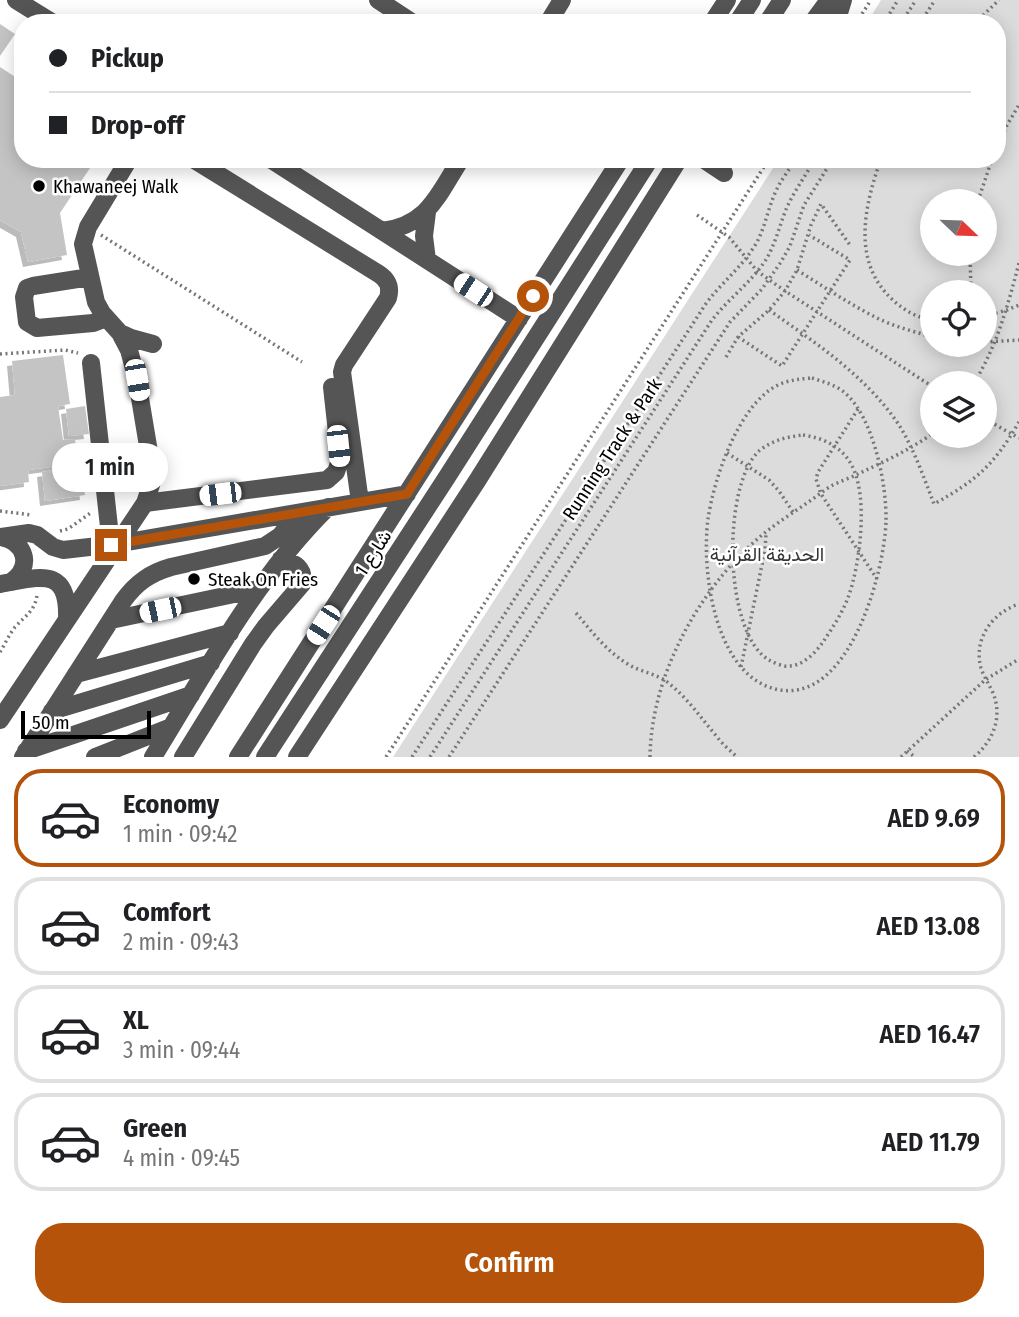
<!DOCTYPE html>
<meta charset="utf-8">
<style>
:root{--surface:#fff;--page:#f6f6f6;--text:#202124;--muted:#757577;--line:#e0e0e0;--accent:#b45309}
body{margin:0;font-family:"Fira Sans Condensed",Vazirmatn,sans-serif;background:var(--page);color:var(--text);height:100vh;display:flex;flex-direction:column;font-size:26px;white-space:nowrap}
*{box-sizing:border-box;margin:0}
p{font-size:23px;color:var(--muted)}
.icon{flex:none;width:38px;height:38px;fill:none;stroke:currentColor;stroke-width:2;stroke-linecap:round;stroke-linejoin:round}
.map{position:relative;height:757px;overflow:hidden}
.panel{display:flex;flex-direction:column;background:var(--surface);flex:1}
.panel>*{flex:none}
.top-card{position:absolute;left:14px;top:14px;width:992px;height:154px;border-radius:28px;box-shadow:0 4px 18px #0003;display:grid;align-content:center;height:154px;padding:0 35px;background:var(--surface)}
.needle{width:46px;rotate:113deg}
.fabs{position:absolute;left:920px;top:189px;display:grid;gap:14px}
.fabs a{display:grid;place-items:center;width:77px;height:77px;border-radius:50%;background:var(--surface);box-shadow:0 4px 18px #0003;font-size:35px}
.scale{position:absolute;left:21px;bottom:18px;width:130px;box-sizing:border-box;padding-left:7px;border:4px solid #000;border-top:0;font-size:19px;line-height:24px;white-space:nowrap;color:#000;-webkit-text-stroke:5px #fff;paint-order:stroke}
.end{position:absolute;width:32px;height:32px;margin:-16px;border:9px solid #b45309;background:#fff;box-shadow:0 0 0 4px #fff}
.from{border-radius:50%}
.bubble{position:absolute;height:49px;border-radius:24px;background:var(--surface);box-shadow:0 4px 18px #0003;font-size:23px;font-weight:600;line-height:49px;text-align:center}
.car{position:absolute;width:21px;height:42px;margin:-21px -10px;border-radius:9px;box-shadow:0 0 5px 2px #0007;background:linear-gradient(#fff 24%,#345 0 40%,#fff 0 76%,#345 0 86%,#fff 0)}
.top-card b{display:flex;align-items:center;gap:24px;height:66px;font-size:26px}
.top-card b+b{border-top:2px solid var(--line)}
.top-card i{width:18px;height:18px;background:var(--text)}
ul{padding:12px 0 0;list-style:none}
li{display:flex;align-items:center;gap:21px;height:98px;margin:0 14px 10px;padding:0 21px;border:4px solid var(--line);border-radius:28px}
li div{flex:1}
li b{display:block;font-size:26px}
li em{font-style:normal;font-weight:600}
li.on{border-color:var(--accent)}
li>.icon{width:63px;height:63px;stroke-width:1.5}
.cta{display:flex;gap:14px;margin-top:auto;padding:14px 35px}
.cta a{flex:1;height:80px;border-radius:28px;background:var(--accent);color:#fff;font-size:28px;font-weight:600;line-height:80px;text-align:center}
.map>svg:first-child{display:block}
</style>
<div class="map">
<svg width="1019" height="757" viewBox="0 0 1019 757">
<defs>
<filter id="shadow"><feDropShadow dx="-5" dy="5" stdDeviation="0" flood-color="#0004"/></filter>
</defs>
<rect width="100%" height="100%" fill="#fff"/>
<path fill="#dcdcdc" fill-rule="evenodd" d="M 881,0 L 1019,0 L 1019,757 L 393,757 L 779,159 L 998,159 L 998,23 L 867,23 ZM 933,201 L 985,201 L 985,254 L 933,254 ZM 933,292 L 985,292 L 985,345 L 933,345 ZM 933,383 L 985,383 L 985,436 L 933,436 Z"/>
<path fill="#c4c4c4" filter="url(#shadow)" d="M 0,24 L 15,34 L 0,56 Z
M 0,67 L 23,82 L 23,159 L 96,159 L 60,213 L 67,255 L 28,262 L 21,232 L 0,220 Z
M 63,355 L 70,404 L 58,406 L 63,440 L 75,439 L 78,463 L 28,470 L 29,482 L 0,486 L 0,397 L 15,395 L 12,361 Z
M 85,406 L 89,434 L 69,436 L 66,409 Z
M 81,466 L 85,495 L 45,501 L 42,472 Z"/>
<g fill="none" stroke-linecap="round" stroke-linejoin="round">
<path stroke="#777" stroke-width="3.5" stroke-dasharray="2 3.5" stroke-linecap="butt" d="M 856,23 L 871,0
M 884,23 L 898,0
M 901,23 L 916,0
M 920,23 L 935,0
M 975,23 L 999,0
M 998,147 L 1007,125 L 1019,105
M 881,159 C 864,207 851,263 894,301 C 905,311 918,318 933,320
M 975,159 L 990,163
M 978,201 L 992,159
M 697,215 L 729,237 L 757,271 L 785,291 L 933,387
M 101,235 L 302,362
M 970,254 L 971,292
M 797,270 C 824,287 851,305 879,319 C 896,327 915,332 933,337
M 769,310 C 817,344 866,376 899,425 C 914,449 924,478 934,504 C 977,480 994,465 1019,422
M 985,316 L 1007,310 L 1019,305
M 738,337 L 782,366 L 850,260 L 809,235
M 985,342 L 1019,340
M 0,354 L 65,350 L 78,353
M 726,357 L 738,337 L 769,310 L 785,291 L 797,270 L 811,225 L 821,204 L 850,245
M 812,378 C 824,382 836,385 845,393 C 874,418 887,486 886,522 C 884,573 850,701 780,690 C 715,679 701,572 708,519 C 714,478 738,407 776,386 C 788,380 799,379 812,378 Z
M 974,383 C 997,346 1008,305 1019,263
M 858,409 L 818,472 L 816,479 L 821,494 L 877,579
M 985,419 L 1019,438
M 803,435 C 823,438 841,446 851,464 C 869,495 860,563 849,595 C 843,612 833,627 823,642 C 816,652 803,666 789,666 C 783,667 775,663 769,660 C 723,633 722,485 759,451 C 772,440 787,437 803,435 Z
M 727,453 L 769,480 L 779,491 L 793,512
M 0,511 L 32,515
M 60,531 L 68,529 L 92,512
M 576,613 C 592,632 608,653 631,666 C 642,672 656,674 666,681 C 687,697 701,718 718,738 C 723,745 731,751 737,757
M 0,652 C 5,644 9,635 15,627 C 25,616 35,611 37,595
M 741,667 L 765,550 L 766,534
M 907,751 L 915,757
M 386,757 L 769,159
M 412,757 L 705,305 C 720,284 740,269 754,247 C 765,230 767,210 776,191 C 781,180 789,170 796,159
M 430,757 L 712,320 C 729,298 752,282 767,258 C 776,242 780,224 787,207 C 795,190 806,175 815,159
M 449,757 L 730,322 L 762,289 L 781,262 L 790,246 L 804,205 L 833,159
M 650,757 C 651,673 702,583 767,531 C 780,521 794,512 807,503 C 816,497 824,490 833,485 C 841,481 850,478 858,474 C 883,462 910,450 933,433
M 901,757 L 985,680 L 1019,659
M 974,757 C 993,741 1003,717 993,693 C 989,684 984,677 981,668 C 973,639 992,613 1019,604"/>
<path stroke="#555" stroke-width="18" d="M 16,0 L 53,23
M 378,0 L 413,23
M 548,23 L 562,0
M 712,23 L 727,0
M 737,23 L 752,0
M 767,23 L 782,0
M 812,23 L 829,0
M 836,23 L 843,0
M 23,49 L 23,52
M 193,159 L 379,274 C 388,280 391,287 388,298 L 344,365 L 342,372 L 360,502
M 270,159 L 519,319
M 703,159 L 724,173
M 427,212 L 424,236 L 427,260
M 382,231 C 429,225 438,194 461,159
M 90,277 L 33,286 L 27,288 L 24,297 L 27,322 L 37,328 L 93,323 L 106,318
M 120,333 L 131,338 L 153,344
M 91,363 L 111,545
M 145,503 L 327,480 L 336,472 L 340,460 L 332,387
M 0,537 L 29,533 L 37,535 L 53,547 L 63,550 L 116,544 L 407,494
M 1,537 C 26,542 33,567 11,582
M 0,584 C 37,578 69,564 67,619
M 111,620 L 258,589
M 76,674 L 230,633
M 52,711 L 211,663
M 0,720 L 145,503 L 152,482 L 152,470 L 137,380 L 129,350 L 120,333 L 102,313 L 96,302 L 83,244 L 88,227 L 129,159
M 26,751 L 191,695
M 23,757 L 123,601 C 136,583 150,573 171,567 L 265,546 L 280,536 L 299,513
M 95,757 L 171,727
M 153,757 C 206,671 255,579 328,507
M 183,757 L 253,644 L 266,626 L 302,584 C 305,568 295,563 281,559
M 238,757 L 621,159
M 265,757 L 447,477 L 650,159
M 297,757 L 477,481 L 679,159"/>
</g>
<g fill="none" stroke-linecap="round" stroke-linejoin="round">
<path stroke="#b45309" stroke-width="9" d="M 111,545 L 407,494 L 533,296"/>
</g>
<g fill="#000" stroke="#fff" stroke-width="2.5">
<circle cx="39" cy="186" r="7"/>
<circle cx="194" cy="579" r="7"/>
</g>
<g text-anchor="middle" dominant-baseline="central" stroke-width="5" stroke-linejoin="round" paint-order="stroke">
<g font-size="19" fill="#000" stroke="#fff" text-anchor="start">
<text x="53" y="186">Khawaneej Walk</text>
<text x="208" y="579">Steak On Fries</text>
</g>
<g font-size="19" fill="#000" stroke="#fff">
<text transform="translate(612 449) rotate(-57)">Running Track &amp; Park</text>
<text transform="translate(373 553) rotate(-57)">شارع 1</text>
</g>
<g font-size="19" fill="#333" stroke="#fff">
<text x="767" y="554">الحديقة القرآنية</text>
</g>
</g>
</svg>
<div class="fabs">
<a><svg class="needle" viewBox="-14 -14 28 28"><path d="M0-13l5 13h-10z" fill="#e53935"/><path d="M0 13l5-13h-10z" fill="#757577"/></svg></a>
<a><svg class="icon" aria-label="locate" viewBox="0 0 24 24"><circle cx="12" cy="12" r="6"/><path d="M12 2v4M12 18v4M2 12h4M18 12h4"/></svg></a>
<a><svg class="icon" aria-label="layers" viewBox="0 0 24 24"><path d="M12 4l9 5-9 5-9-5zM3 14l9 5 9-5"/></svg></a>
</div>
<div class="scale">50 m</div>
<i class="end from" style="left:533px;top:296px"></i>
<i class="end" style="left:111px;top:545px"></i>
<div class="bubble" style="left:52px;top:443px;width:116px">1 min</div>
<i class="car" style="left:473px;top:290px;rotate:303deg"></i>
<i class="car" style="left:137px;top:380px;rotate:170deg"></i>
<i class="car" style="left:338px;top:446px;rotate:174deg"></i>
<i class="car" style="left:220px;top:494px;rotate:263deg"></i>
<i class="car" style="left:160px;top:610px;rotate:258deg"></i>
<i class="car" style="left:323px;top:625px;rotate:213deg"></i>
<div class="top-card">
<b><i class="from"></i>Pickup</b>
<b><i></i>Drop-off</b>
</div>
</div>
<section class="panel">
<ul>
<li class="on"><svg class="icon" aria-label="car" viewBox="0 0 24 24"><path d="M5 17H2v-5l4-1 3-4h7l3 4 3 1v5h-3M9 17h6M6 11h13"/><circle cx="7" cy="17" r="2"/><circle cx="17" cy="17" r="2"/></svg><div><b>Economy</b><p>1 min · 09:42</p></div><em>AED 9.69</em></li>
<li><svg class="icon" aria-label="car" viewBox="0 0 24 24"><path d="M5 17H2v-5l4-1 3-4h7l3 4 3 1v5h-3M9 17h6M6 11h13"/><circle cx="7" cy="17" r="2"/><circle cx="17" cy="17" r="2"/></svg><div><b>Comfort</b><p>2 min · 09:43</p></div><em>AED 13.08</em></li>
<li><svg class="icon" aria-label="car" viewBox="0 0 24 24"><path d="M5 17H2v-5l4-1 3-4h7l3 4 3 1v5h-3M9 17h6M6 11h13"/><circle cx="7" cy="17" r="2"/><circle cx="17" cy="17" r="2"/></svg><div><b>XL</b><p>3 min · 09:44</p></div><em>AED 16.47</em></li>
<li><svg class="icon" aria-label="car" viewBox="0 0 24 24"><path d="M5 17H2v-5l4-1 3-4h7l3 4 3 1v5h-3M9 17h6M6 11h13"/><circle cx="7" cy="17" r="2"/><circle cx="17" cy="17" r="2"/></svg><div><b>Green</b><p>4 min · 09:45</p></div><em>AED 11.79</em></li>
</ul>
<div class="cta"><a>Confirm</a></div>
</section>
